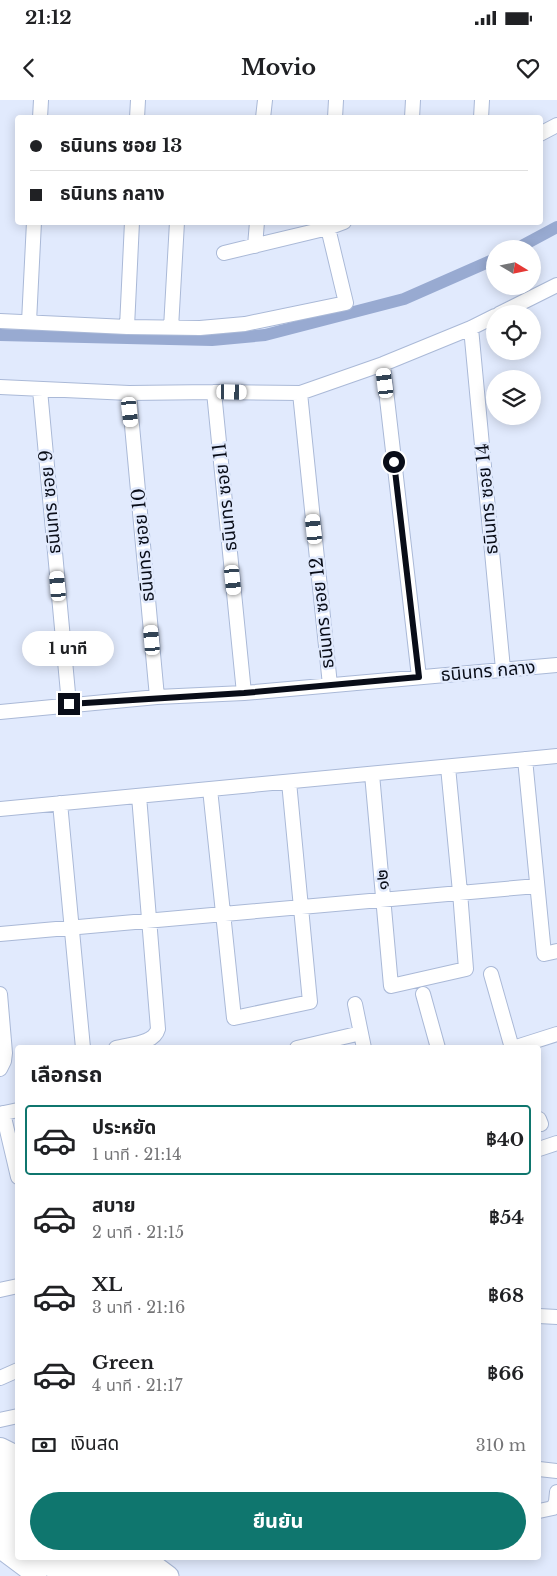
<!DOCTYPE html>
<html lang="th">
<meta charset="utf-8">
<style>
:root{--surface:#fff;--page:#f6f6f6;--text:#202124;--muted:#757577;--line:#e0e0e0;--accent:#0f766e}
body{margin:0;font-family:"Libre Baskerville","Noto Sans Thai",serif;background:var(--page);color:var(--text);height:100vh;display:flex;flex-direction:column;font-size:19px;white-space:nowrap}
*{box-sizing:border-box;margin:0}
p{font-size:16px;color:var(--muted)}
.icon{flex:none;width:28px;height:28px;fill:none;stroke:currentColor;stroke-width:2;stroke-linecap:round;stroke-linejoin:round}
.map{position:relative;flex:1;overflow:hidden}
.drawer{position:absolute;left:15px;top:945px;width:526px;height:515px;display:flex;flex-direction:column;background:var(--surface);border-radius:5px;box-shadow:0 2px 12px #0003}
.drawer>*{flex:none}
.hud{position:absolute;left:15px;top:15px;width:528px;height:110px;border-radius:5px;box-shadow:0 2px 12px #0003;display:grid;align-content:center;height:110px;padding:0 15px;background:var(--surface)}
.needle{width:32px;rotate:100deg}
.buttons{position:absolute;left:486px;top:140px;display:grid;gap:10px}
.buttons a{display:grid;place-items:center;width:55px;height:55px;border-radius:50%;background:var(--surface);box-shadow:0 2px 12px #0003;font-size:25px}
.end{position:absolute;width:22px;height:22px;margin:-11px;border:6px solid #090d18;background:#fff;box-shadow:0 0 0 2px #fff}
.from{border-radius:50%}
.bubble{position:absolute;height:35px;border-radius:18px;background:var(--surface);box-shadow:0 2px 12px #0003;font-size:16px;font-weight:700;line-height:35px;text-align:center}
.car{position:absolute;width:15px;height:30px;margin:-15px -8px;border-radius:6px;box-shadow:0 0 4px 1px #0007;background:linear-gradient(#fff 24%,#345 0 40%,#fff 0 76%,#345 0 86%,#fff 0)}
.hud b{display:flex;align-items:center;gap:18px;height:48px;font-size:19px}
.hud b+b{border-top:1px solid var(--line)}
.hud i{width:12px;height:12px;background:var(--text)}
ul{padding:0;list-style:none}
li{display:flex;align-items:center;gap:15px;height:70px;margin:0 10px 8px;padding:0 5px;border:2px solid transparent;border-radius:5px}
li div{flex:1}
li b{display:block;font-size:19px}
li em{font-style:normal;font-weight:700}
li.selected{border-color:var(--accent)}
li>.icon{width:45px;height:45px;stroke-width:1.5}
h2{padding:0 15px;font-size:22px;line-height:60px}
.pay{display:flex;align-items:center;gap:12px;height:55px;padding:0 15px;font-size:19px}
.pay p{margin-inline-start:auto}
.button{display:flex;gap:10px;margin-top:auto;padding:10px 15px}
.button a{flex:1;height:58px;border-radius:30px;background:var(--accent);color:#fff;font-size:20px;font-weight:700;line-height:58px;text-align:center}
.status{display:flex;justify-content:space-between;align-items:center;height:35px;padding:0 25px;background:var(--surface);direction:ltr}
.status svg{height:14px;fill:currentColor}
header{display:flex;justify-content:space-between;align-items:center;height:65px;padding:0 15px;background:var(--surface);font-size:22px;font-weight:700}
.map>svg:first-child{display:block}
</style>
<div class="status"><b>21:12</b><svg viewBox="0 0 49 12"><path d="M0 12V9h3v3zM5 12V6h3v6zM10 12V3h3v9zM15 12V0h3v12zM26 1h20v11H26zM47 4h2v5h-2z"/></svg></div>
<header><svg class="icon" aria-label="back" viewBox="0 0 24 24"><path d="M15 5l-7 7 7 7"/></svg>Movio<svg class="icon" aria-label="heart" viewBox="0 0 24 24"><path d="M12 20l-8-8c-3-5 5-10 8-4 3-6 11-1 8 4z"/></svg></header>
<div class="map">
<svg width="557" height="1476" viewBox="0 0 557 1476">
<rect width="100%" height="100%" fill="#e1eafd"/>
<g fill="none" stroke-linecap="round" stroke-linejoin="round">
<path stroke="#98aad1" stroke-width="12" d="M 516,149 L 557,127
M 0,235 L 212,240 L 265,235 L 404,199 L 495,159"/>
<defs>
<path id="minor" d="M 40,18 L 41,0
M 137,18 L 138,0
M 263,18 L 265,0
M 335,18 L 336,0
M 412,18 L 413,0
M 481,18 L 482,0
M 540,34 L 557,25
M 255,146 L 257,122
M 224,153 L 328,128 L 344,122
M 499,214 L 557,185
M 0,221 L 127,227 L 200,228 L 245,224 L 346,203 L 328,128 L 328,122
M 29,222 L 34,122
M 127,227 L 132,122
M 171,228 L 177,122
M 471,228 L 503,569
M 383,264 L 419,577
M 0,287 L 129,293 L 214,292 L 300,293 L 383,264 L 471,228 L 495,216
M 40,290 L 69,604
M 214,292 L 244,593
M 129,293 L 157,597
M 300,293 L 330,585
M 0,612 L 157,597 L 244,593 L 557,565
M 525,659 L 544,854 L 557,851
M 372,674 L 391,886 L 466,869 L 460,792 L 448,667
M 210,689 L 234,918 L 310,902 L 289,682
M 60,703 L 83,948
M 0,709 L 557,656
M 0,834 L 537,786
M 491,874 L 512,948
M 0,894 L 5,953 L 4,961 L 0,969
M 423,894 L 438,948
M 355,904 L 364,948
M 116,948 C 130,944 154,944 158,929 L 139,696
M 297,948 L 361,933
M 513,948 L 557,934
M 3,1013 L 18,1077
M 0,1014 L 18,1010
M 539,1019 L 541,1024
M 539,1049 L 557,1043
M 0,1190 L 18,1186
M 539,1216 L 557,1217
M 0,1278 L 18,1270
M 0,1320 L 18,1316
M 539,1369 L 557,1371
M 539,1411 L 553,1408 L 556,1402 L 557,1392"/>
<path id="secondary" d="M 2,1450 L 37,1476
M 145,1458 L 169,1476"/>
<path id="trunk" d="M 0,1362 L 18,1376
M 0,1418 L 18,1432
M 120,1458 L 143,1476"/>
<path id="motorway" d="M 0,1350 L 18,1359
M 0,1379 L 18,1393
M 0,1402 L 18,1416
M 0,1436 L 18,1455
M 41,1458 L 71,1476
M 70,1458 L 93,1476
M 99,1458 L 122,1476"/>
</defs>
<use href="#minor" stroke="#aab9d7" stroke-width="16"/>
<use href="#secondary" stroke="#aab9d7" stroke-width="21"/>
<use href="#trunk" stroke="#aab9d7" stroke-width="24"/>
<use href="#motorway" stroke="#aab9d7" stroke-width="26"/>
<use href="#minor" stroke="#fff" stroke-width="14"/>
<use href="#secondary" stroke="#fff" stroke-width="19"/>
<use href="#trunk" stroke="#fff" stroke-width="22"/>
<use href="#motorway" stroke="#fff" stroke-width="24"/>
</g>
<g fill="none" stroke-linecap="round" stroke-linejoin="round">
<path stroke="#090d18" stroke-width="6" d="M 69,604 L 244,593 L 419,577 L 394,362"/>
</g>
<g text-anchor="middle" dominant-baseline="central" stroke-width="5" stroke-linejoin="round" paint-order="stroke">
<g font-size="18" fill="#090d18" stroke="#e1eafd">
<text transform="translate(225 397) rotate(-96)">ธนินทร ซอย 11</text>
<text transform="translate(487 399) rotate(-95)">ธนินทร ซอย 14</text>
<text transform="translate(50 402) rotate(-95)">ธนินทร ซอย 9</text>
<text transform="translate(143 445) rotate(-95)">ธนินทร ซอย 10</text>
<text transform="translate(322 513) rotate(-96)">ธนินทร ซอย 12</text>
<text transform="translate(488 571) rotate(-5)">ธนินทร กลาง</text>
<text transform="translate(382 780) rotate(-95)">๑๒</text>
</g>
</g>
</svg>
<div class="buttons">
<a><svg class="needle" viewBox="-14 -14 28 28"><path d="M0-13l5 13h-10z" fill="#e53935"/><path d="M0 13l5-13h-10z" fill="#757577"/></svg></a>
<a><svg class="icon" aria-label="locate" viewBox="0 0 24 24"><circle cx="12" cy="12" r="6"/><path d="M12 2v4M12 18v4M2 12h4M18 12h4"/></svg></a>
<a><svg class="icon" aria-label="layers" viewBox="0 0 24 24"><path d="M12 4l9 5-9 5-9-5zM3 14l9 5 9-5"/></svg></a>
</div>
<i class="end from" style="left:394px;top:362px"></i>
<i class="end" style="left:69px;top:604px"></i>
<div class="bubble" style="left:22px;top:531px;width:92px">1 นาที</div>
<i class="car" style="left:385px;top:283px;rotate:353deg"></i>
<i class="car" style="left:232px;top:292px;rotate:91deg"></i>
<i class="car" style="left:130px;top:312px;rotate:174deg"></i>
<i class="car" style="left:314px;top:429px;rotate:354deg"></i>
<i class="car" style="left:233px;top:480px;rotate:174deg"></i>
<i class="car" style="left:58px;top:486px;rotate:355deg"></i>
<i class="car" style="left:152px;top:540px;rotate:355deg"></i>
<div class="hud">
<b><i class="from"></i>ธนินทร ซอย 13</b>
<b><i></i>ธนินทร กลาง</b>
</div>
<section class="drawer">
<h2>เลือกรถ</h2>
<ul>
<li class="selected"><svg class="icon" aria-label="car" viewBox="0 0 24 24"><path d="M5 17H2v-5l4-1 3-4h7l3 4 3 1v5h-3M9 17h6M6 11h13"/><circle cx="7" cy="17" r="2"/><circle cx="17" cy="17" r="2"/></svg><div><b>ประหยัด</b><p>1 นาที · 21:14</p></div><em>฿40</em></li>
<li><svg class="icon" aria-label="car" viewBox="0 0 24 24"><path d="M5 17H2v-5l4-1 3-4h7l3 4 3 1v5h-3M9 17h6M6 11h13"/><circle cx="7" cy="17" r="2"/><circle cx="17" cy="17" r="2"/></svg><div><b>สบาย</b><p>2 นาที · 21:15</p></div><em>฿54</em></li>
<li><svg class="icon" aria-label="car" viewBox="0 0 24 24"><path d="M5 17H2v-5l4-1 3-4h7l3 4 3 1v5h-3M9 17h6M6 11h13"/><circle cx="7" cy="17" r="2"/><circle cx="17" cy="17" r="2"/></svg><div><b>XL</b><p>3 นาที · 21:16</p></div><em>฿68</em></li>
<li><svg class="icon" aria-label="car" viewBox="0 0 24 24"><path d="M5 17H2v-5l4-1 3-4h7l3 4 3 1v5h-3M9 17h6M6 11h13"/><circle cx="7" cy="17" r="2"/><circle cx="17" cy="17" r="2"/></svg><div><b>Green</b><p>4 นาที · 21:17</p></div><em>฿66</em></li>
</ul>
<div class="pay"><svg class="icon" aria-label="cash" viewBox="0 0 24 24"><path d="M3 7h18v10H3z"/><circle cx="12" cy="12" r="2"/></svg>เงินสด<p>310 m</p></div>
<div class="button"><a>ยืนยัน</a></div>
</section>
</div>
